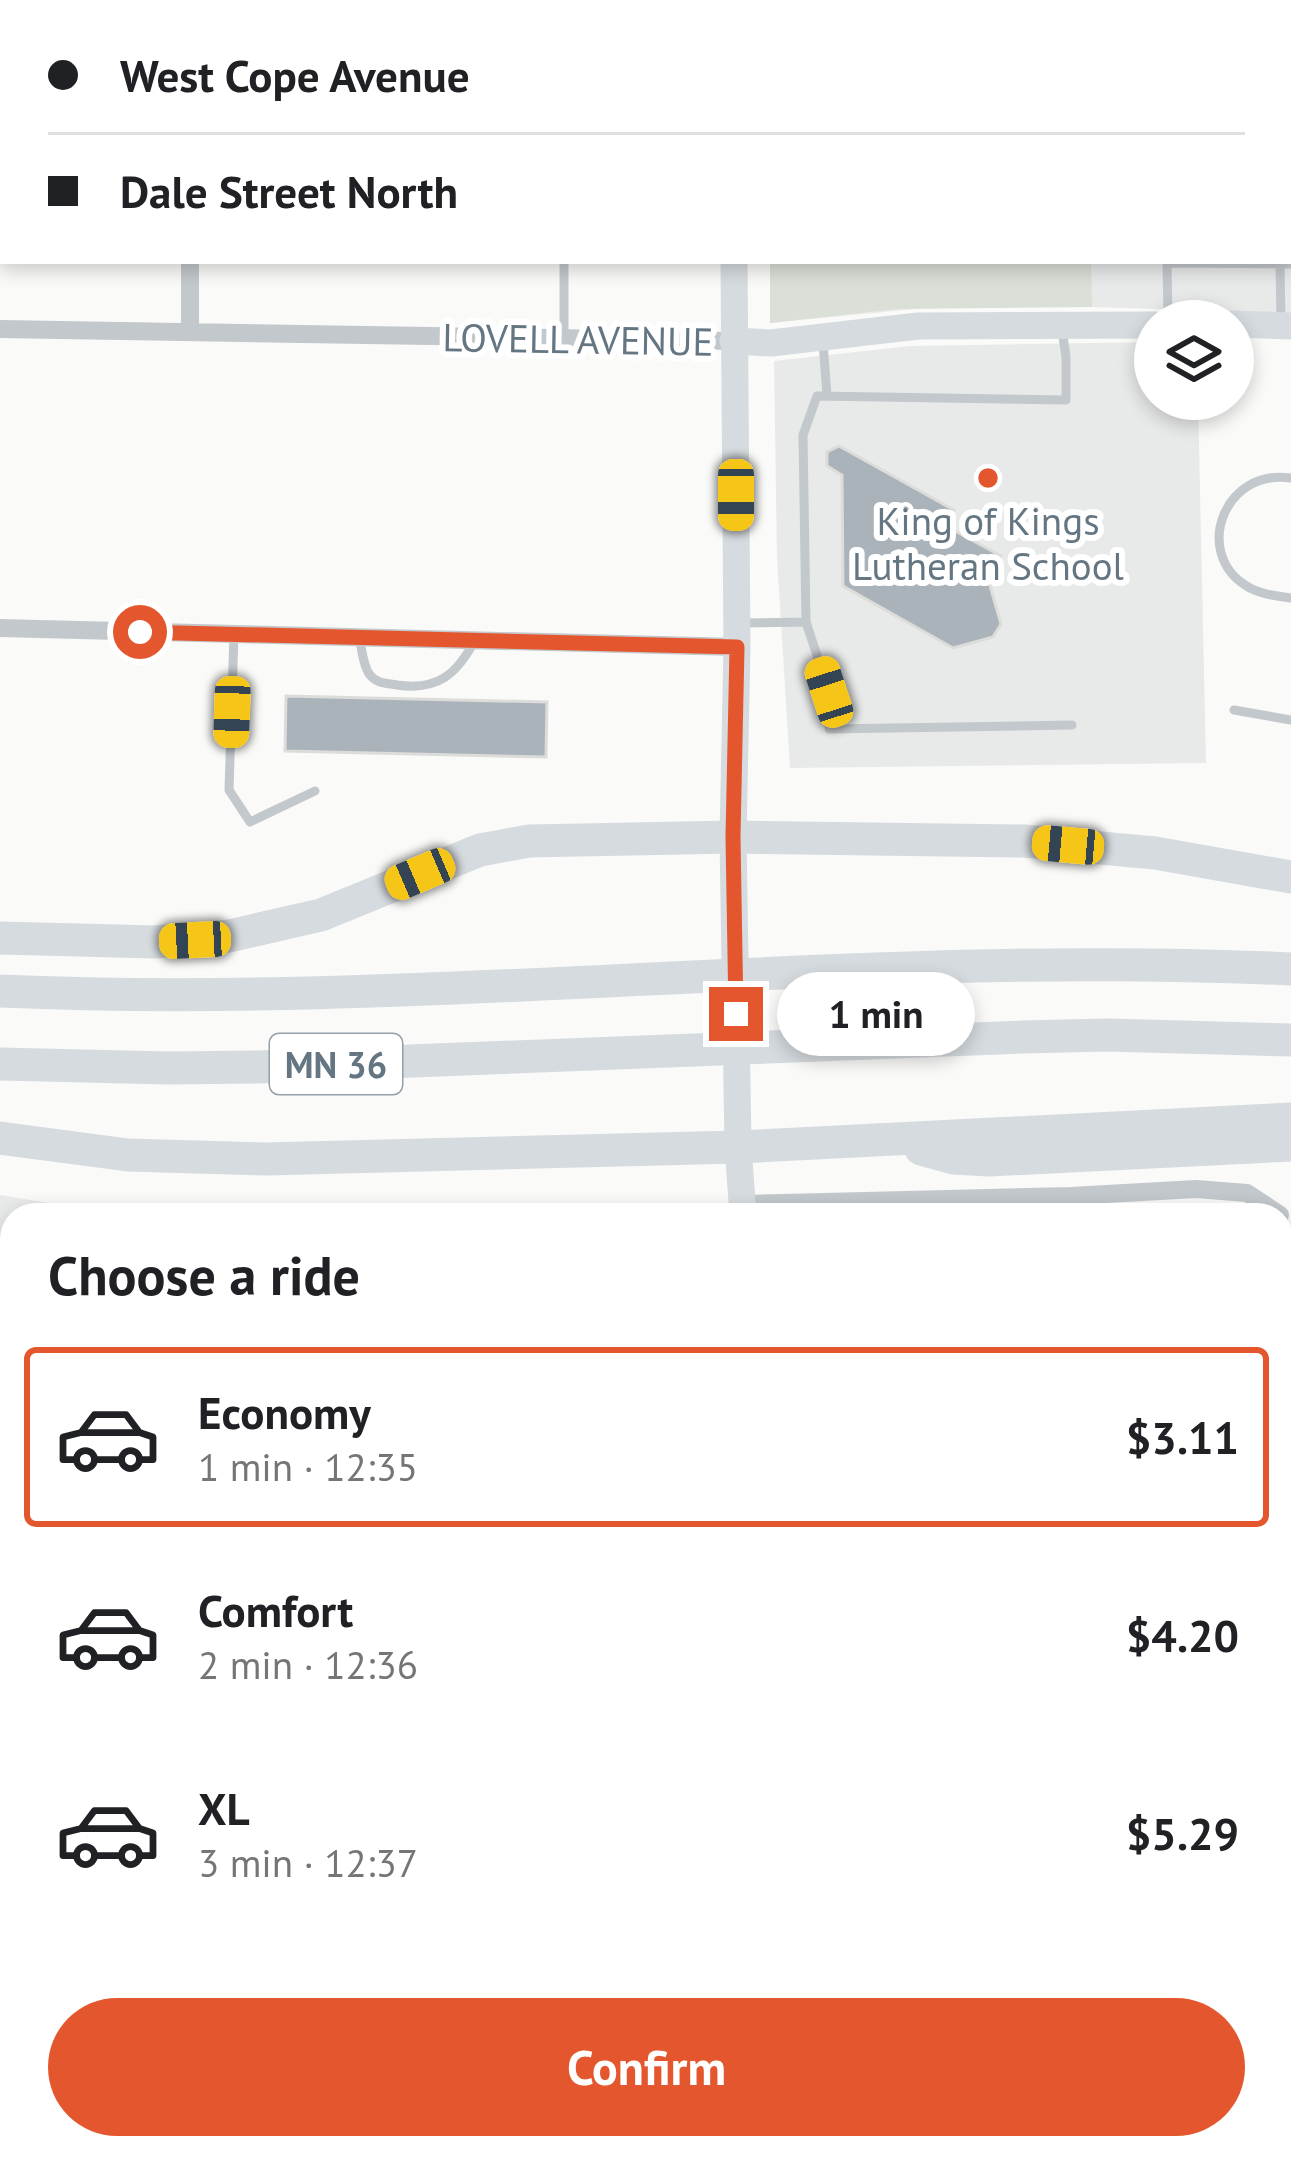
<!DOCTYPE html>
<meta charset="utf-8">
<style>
:root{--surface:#fff;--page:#f2f2f2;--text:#202124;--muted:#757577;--line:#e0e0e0;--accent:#e4572e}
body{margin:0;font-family:"PT Sans",sans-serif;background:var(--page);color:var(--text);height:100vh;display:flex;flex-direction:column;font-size:45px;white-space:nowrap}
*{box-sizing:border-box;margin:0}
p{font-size:39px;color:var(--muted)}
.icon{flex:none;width:66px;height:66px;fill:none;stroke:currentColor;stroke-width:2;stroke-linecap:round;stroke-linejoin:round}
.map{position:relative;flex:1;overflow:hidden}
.side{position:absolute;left:0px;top:1203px;width:1293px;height:957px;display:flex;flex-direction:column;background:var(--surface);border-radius:36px 36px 0 0;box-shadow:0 6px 18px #0003}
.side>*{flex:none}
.top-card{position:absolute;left:0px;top:0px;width:1293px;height:264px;box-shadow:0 6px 18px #0003;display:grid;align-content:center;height:264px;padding:0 48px;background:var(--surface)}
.buttons{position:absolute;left:1134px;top:300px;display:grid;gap:24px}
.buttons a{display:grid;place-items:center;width:120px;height:120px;border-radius:50%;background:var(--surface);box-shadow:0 6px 18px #0003;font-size:60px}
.end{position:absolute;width:54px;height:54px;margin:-27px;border:15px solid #e4572e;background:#fff;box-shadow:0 0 0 6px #fff}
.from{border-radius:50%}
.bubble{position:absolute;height:84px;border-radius:42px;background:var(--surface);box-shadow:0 6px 18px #0003;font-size:39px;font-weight:600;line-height:84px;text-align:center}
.car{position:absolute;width:36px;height:72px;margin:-36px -18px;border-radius:15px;box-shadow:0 0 9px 3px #0007;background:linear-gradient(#f5c518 24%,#345 0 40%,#f5c518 0 76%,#345 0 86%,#f5c518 0)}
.top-card b{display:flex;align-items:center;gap:42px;height:114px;font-size:45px}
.top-card b+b{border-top:3px solid var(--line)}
.top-card i{width:30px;height:30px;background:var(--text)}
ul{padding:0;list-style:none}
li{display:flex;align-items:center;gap:36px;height:180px;margin:0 24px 18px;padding:0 24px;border:6px solid transparent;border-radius:12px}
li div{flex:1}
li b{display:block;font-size:45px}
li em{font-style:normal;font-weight:600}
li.active{border-color:var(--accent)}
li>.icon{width:108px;height:108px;stroke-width:1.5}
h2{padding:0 48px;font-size:54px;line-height:144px}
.cta{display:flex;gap:24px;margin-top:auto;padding:24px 48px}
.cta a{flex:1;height:138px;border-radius:72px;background:var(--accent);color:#fff;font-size:48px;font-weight:600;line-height:138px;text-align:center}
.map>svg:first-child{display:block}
</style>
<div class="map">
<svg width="1291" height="2159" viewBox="0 0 1291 2159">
<rect width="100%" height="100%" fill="#fafaf8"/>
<path fill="#e8e9e9" d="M 769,0 L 1291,0 L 1291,313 L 1092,307 L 936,307 L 770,323 L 770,261 L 1290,261 L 1290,3 L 769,3 Z
M 1155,342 L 1155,399 L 1198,399 L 1206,763 L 790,768 L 777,557 L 774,361 L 910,346 Z
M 0,1195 L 122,1215 L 12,1215 L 12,2081 L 0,2081 Z"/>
<path fill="#dadfd7" d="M 770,261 L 1091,261 L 1092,307 L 896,309 L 770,323 Z
M 1281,2132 L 1291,2132 L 1291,2159 L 1138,2159 L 1138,2148 L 1281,2148 Z"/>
<path fill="#aab3b9" stroke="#dcdcda" stroke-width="3" d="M 839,446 L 954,510 L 946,526 L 1001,556 L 988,579 L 1001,624 L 993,637 L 953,648 L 843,586 L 842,475 L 827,466 L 827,452 Z
M 286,696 L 547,702 L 546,757 L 285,751 Z"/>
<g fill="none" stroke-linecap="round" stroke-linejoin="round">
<path stroke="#c3c8cc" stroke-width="9" d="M 564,0 L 564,3
M 1290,140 L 1291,140
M 564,261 L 564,339
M 1167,261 L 1168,321
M 1167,263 L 1291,264
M 1280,264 L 1281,320
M 1062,330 L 1066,357 L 1066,400 L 817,396 L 803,435 L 806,622 L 829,692 L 829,729 L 1072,725
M 823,342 L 827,396
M 1291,478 C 1225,468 1193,551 1245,585 C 1258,594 1276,596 1291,598
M 742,623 L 806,622
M 234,634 L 229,790 L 250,822 L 315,791
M 359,637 C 362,649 363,666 370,675 C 377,684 387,683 397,685 C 438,691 457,674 475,640
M 1234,710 L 1291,720
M 0,1626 L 12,1612
M 1281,1882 L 1291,1884
M 299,2148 L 299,2159
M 577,2148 L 579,2159
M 648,2148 L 649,2159
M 76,2159 L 76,2148
M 967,2159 L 967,2148"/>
<path stroke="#c3c8cc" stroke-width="18" d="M 189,0 L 189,3
M 0,45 L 3,45
M 190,261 L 190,332
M 0,329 L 733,341
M 0,628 L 737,647
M 743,1204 L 1071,1196 L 1196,1189 L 1247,1193 L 1280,1215
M 1281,1678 L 1291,1678"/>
<path stroke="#d6dbdf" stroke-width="27" d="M 732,0 L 732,3
M 734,261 L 737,647 L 733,837 L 738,1147 L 743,1215
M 1233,324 L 1291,326
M 733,341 L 771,343 L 918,326 L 1155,325
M 0,2120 L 12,2120
M 1281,2132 L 1291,2132
M 748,2148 L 748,2159"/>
<path stroke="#d6dbdf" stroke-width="33" d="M 0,938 L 154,942 L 229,936 L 321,915 L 480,850 L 529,841 L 733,837 L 1024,841 L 1155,853 L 1291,877
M 0,991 C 430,1010 860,948 1291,969
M 0,1064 L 168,1068 L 259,1067 L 1022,1037 L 1107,1035 L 1291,1040
M 0,1138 L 128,1155 L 266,1159 L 738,1147 L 1291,1119
M 921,1149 L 954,1158 L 989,1160 L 1291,1145"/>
</g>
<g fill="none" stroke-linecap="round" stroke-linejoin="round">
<path stroke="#e4572e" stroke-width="15" d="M 140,632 L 737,647 L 733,837 L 736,1014"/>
</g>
<circle fill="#e4572e" stroke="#fff" stroke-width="4.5" cx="988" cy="478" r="12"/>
<g text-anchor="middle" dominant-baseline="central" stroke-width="12" stroke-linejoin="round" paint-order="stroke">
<rect fill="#fff" stroke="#939fa8" stroke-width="3" x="270" y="1034" width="132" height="60" rx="9"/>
<g font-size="36" font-weight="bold" fill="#657683">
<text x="336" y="1064">MN 36</text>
</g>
<g font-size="39" fill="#657683" stroke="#fff">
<text transform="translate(578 339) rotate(1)">LOVELL AVENUE</text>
</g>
<g font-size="39" fill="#657683" stroke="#fff">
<text x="988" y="520">King of Kings<tspan x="988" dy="45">Lutheran School</tspan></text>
</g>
</g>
</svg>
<div class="buttons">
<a><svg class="icon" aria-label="layers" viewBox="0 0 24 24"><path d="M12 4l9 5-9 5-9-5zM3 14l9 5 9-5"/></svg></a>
</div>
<i class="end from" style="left:140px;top:632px"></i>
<i class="end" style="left:736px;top:1014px"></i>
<div class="bubble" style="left:777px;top:972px;width:198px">1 min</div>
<i class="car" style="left:736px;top:495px;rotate:180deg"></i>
<i class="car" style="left:829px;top:692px;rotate:342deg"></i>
<i class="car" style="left:232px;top:712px;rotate:182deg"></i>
<i class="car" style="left:1068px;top:845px;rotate:275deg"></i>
<i class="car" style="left:420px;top:874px;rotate:247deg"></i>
<i class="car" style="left:195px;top:940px;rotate:267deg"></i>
<div class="top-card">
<b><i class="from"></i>West Cope Avenue</b>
<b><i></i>Dale Street North</b>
</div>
<section class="side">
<h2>Choose a ride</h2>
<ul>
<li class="active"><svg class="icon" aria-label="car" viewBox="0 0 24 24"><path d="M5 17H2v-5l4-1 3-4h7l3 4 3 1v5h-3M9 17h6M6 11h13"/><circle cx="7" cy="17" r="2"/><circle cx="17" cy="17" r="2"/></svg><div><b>Economy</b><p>1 min · 12:35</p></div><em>$3.11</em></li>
<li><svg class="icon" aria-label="car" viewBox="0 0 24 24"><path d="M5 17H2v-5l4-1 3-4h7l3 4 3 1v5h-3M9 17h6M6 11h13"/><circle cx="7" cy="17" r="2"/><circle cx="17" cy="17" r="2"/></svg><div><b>Comfort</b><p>2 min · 12:36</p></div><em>$4.20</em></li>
<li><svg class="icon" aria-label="car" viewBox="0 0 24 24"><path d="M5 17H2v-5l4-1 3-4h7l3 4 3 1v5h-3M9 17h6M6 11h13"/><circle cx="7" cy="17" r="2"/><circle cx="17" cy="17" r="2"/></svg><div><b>XL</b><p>3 min · 12:37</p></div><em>$5.29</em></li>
</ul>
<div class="cta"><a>Confirm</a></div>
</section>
</div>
